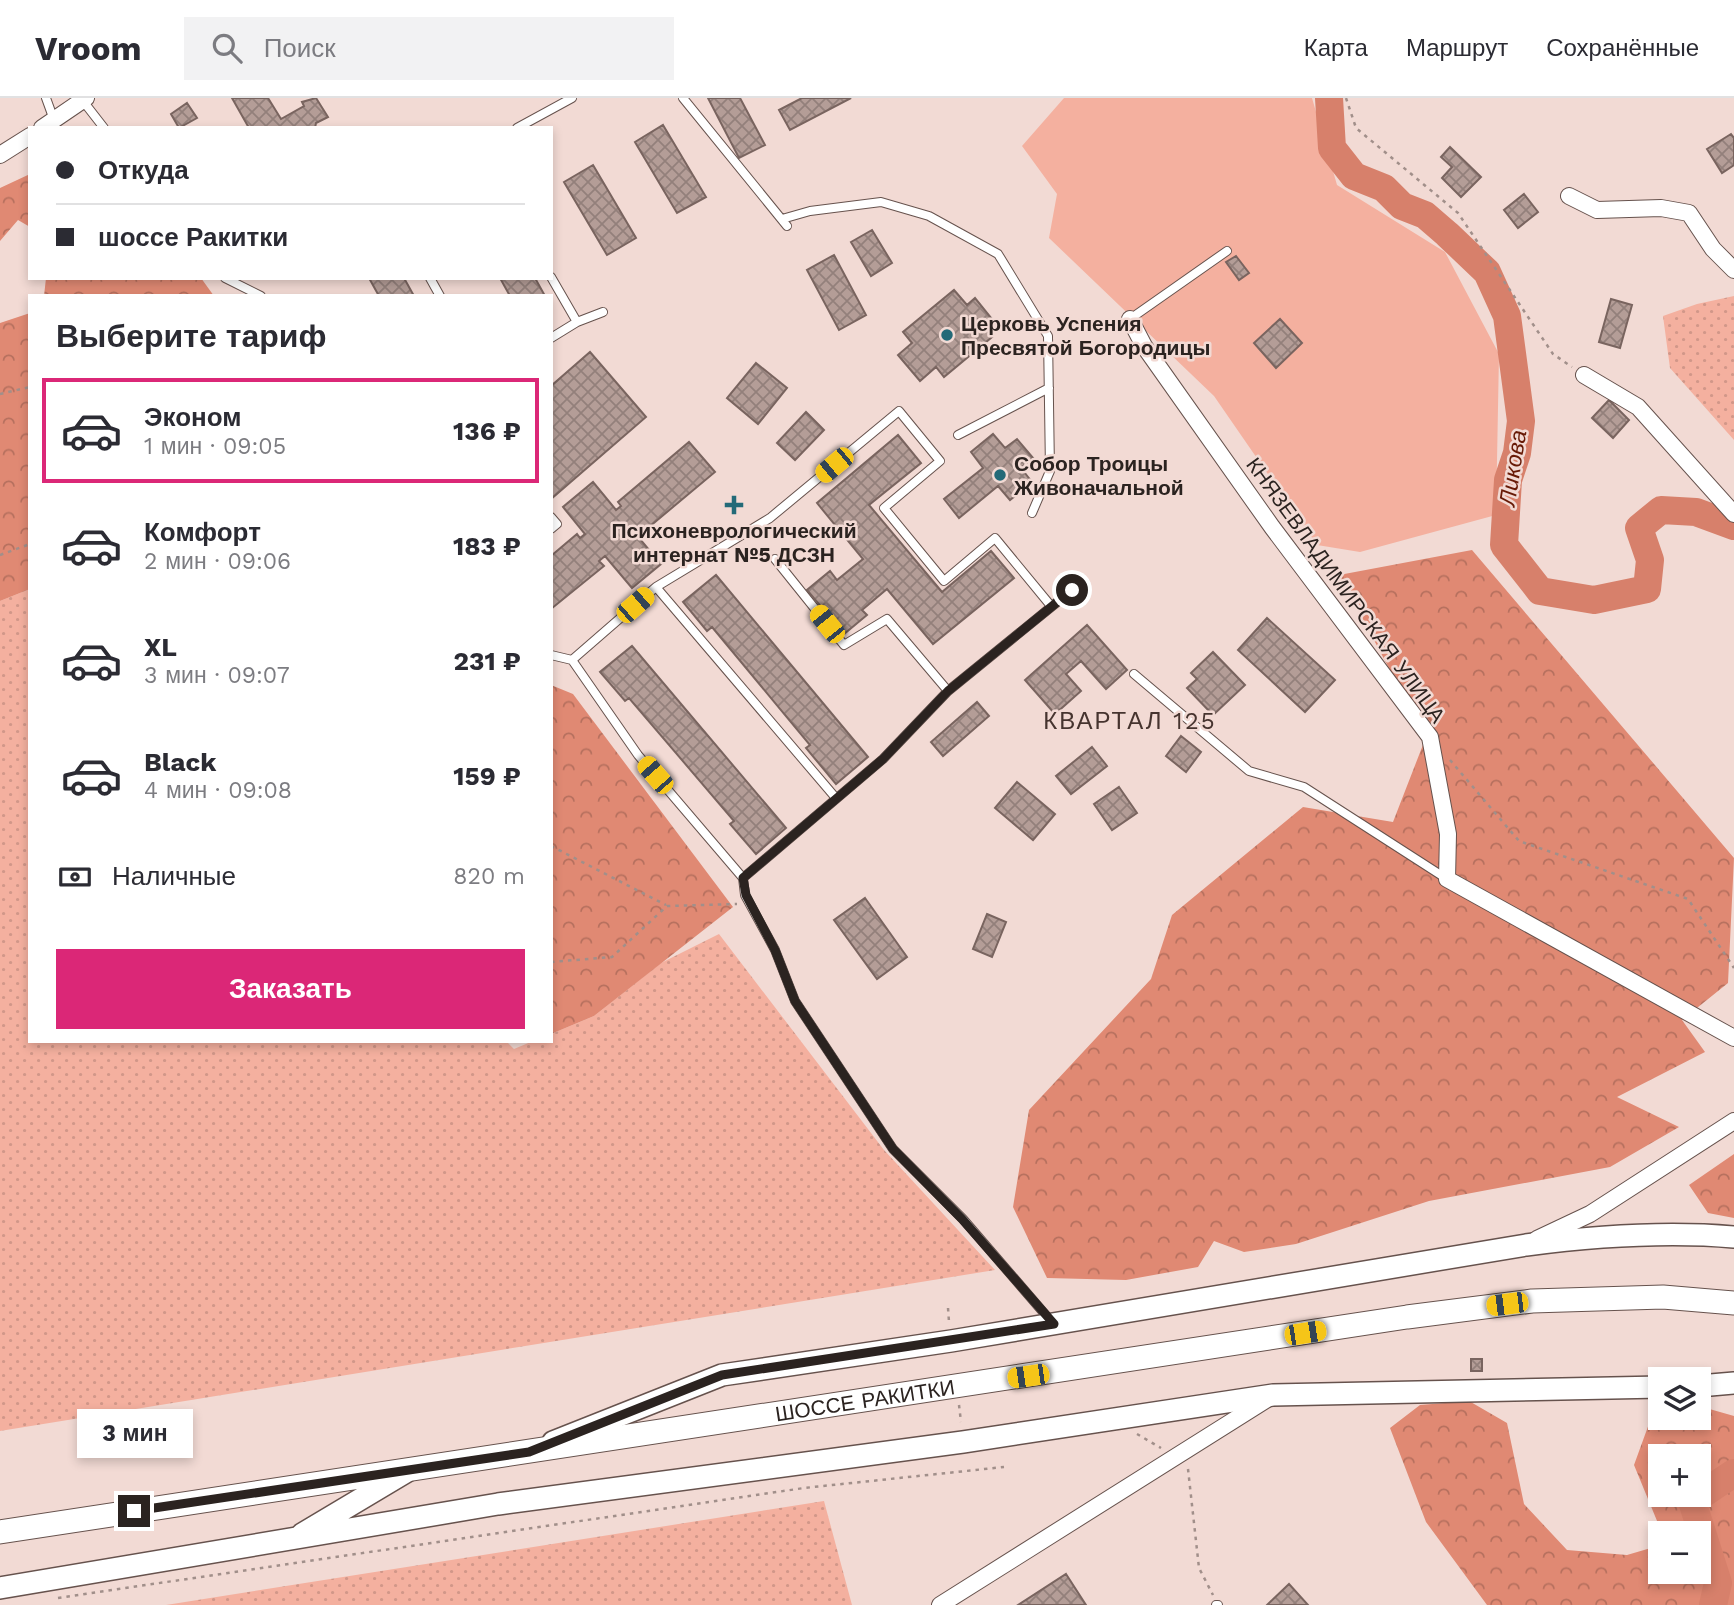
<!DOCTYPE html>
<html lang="ru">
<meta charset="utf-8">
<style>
:root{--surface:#fff;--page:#f2f2f3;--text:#2b2b33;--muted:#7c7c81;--line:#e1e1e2;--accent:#db2777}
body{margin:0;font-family:"Work Sans",sans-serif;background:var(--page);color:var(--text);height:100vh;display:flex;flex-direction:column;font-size:26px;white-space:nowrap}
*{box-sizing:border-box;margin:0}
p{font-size:23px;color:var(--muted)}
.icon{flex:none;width:38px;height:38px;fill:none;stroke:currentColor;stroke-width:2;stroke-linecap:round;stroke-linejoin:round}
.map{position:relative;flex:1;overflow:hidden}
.panel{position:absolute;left:28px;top:196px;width:525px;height:749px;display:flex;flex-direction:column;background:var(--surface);border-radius:0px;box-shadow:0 4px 10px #0003}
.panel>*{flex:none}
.hud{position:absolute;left:28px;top:28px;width:525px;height:154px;border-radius:0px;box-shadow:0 4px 10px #0003;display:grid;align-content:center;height:154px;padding:0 28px;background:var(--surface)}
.fabs{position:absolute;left:1648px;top:1269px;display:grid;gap:14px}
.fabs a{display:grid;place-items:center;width:63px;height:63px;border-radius:0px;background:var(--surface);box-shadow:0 4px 10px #0003;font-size:35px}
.end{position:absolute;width:32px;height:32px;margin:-16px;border:9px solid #2b2320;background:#fff;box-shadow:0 0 0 4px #fff}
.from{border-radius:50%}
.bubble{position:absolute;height:49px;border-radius:0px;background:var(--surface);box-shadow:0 4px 10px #0003;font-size:23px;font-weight:700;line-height:49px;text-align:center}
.car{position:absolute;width:21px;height:42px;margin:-21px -10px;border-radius:9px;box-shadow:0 0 5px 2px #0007;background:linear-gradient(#f5c518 24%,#345 0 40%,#f5c518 0 76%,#345 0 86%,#f5c518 0)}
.hud b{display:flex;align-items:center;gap:24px;height:66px;font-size:26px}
.hud b+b{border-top:2px solid var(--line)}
.hud i{width:18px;height:18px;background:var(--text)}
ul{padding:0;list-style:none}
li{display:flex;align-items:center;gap:21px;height:105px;margin:0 14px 10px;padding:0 14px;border:4px solid transparent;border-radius:0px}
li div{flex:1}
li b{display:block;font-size:26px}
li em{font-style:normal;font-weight:700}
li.on{border-color:var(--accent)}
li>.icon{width:63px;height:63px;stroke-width:1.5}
h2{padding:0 28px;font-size:32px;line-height:84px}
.pay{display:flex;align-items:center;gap:18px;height:77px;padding:0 28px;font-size:26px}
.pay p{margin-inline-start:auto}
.action{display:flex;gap:14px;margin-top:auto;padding:14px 28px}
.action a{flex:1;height:80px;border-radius:0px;background:var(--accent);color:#fff;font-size:28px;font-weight:700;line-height:80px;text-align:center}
header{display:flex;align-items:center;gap:42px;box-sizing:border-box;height:98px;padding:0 35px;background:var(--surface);border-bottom:2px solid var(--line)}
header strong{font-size:33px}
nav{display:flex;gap:38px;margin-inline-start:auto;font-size:24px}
.search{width:490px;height:63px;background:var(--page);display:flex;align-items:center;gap:18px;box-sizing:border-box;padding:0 24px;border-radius:0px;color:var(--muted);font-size:26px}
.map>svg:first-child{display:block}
</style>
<header>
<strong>Vroom</strong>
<div class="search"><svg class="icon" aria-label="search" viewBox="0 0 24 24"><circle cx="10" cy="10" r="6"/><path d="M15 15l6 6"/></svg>Поиск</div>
<nav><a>Карта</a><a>Маршрут</a><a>Сохранённые</a></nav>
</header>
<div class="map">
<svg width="1734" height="1507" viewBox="0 0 1734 1507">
<defs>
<pattern id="grass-dots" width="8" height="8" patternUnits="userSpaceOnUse" patternTransform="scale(1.75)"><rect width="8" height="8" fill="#f4b09f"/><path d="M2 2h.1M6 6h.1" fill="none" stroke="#d19789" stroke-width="1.8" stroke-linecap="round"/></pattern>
<pattern id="forest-crowns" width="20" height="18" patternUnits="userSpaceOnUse" patternTransform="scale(1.75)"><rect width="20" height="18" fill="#e08973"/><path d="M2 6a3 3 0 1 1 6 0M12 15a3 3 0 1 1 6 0" fill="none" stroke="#b6705e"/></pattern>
<pattern id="building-cross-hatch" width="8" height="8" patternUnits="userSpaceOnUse" patternTransform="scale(1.75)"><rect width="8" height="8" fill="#b49d97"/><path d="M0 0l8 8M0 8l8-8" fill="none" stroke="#93807b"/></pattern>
</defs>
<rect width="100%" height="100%" fill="#f2dad4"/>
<path fill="url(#grass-dots)" d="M 1734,198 L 1734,342 L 1670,270 L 1663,218 L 1697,206 Z
M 30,491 L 30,943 L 506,943 L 514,951 L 533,943 L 551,943 L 551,936 L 594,918 L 661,865 L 719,836 L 884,1052 L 995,1172 L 0,1333 L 0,503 Z
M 824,1403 L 852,1507 L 166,1507 Z"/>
<path fill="url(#forest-crowns)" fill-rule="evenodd" d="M 30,76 L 30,129 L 18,122 L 0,143 L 0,90 Z
M 46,180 L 201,180 L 214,198 L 44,198 Z
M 30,215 L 30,491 L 0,503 L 0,225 Z
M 1472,452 L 1734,760 L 1728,885 L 1682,922 L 1705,954 L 1617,999 L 1679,1029 L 1610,1069 L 1429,1103 L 1296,1146 L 1244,1154 L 1214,1143 L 1198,1169 L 1126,1182 L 1047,1180 L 1013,1109 L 1029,1012 L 1151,881 L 1172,817 L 1303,709 L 1393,724 L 1426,639 L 1339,477 Z
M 551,587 L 573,596 L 733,809 L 594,918 L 551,936 Z
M 1734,1056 L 1734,1120 L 1708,1115 L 1689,1087 Z
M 1469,1303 L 1507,1325 L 1524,1406 L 1567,1452 L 1627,1457 L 1661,1447 L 1661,1474 L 1699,1474 L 1699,1435 L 1662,1435 L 1634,1367 L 1650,1323 L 1661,1318 L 1699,1320 L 1699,1308 L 1734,1318 L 1734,1507 L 1487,1507 L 1426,1424 L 1390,1330 L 1420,1307 ZM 1661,1358 L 1699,1358 L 1699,1396 L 1661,1396 Z"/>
<path fill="#f4b09f" d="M 1064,0 L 1312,0 L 1337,87 L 1445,154 L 1499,256 L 1496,417 L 1360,454 L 1317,447 L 1214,298 L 1049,140 L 1057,96 L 1022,48 Z"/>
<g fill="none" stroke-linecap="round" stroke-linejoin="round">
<path stroke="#d7806b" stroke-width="28" d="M 1329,0 L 1332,50 L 1354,78 L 1384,90 L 1402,108 L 1425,117 L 1447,136 L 1487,174 L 1507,218 L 1521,323 L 1517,355 L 1508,382 L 1504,447 L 1540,493 L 1594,502 L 1647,491 L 1650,462 L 1639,430 L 1661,412 L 1696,414 L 1734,428
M 1713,1507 L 1718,1485 L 1692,1403 L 1734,1375"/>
</g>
<path fill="url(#building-cross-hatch)" stroke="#79645f" stroke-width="2" d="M 232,0 L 268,0 L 281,21 L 304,8 L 302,4 L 316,0 L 328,19 L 316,25 L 315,30 L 249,30 Z
M 708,0 L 740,0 L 765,47 L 739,60 Z
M 802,0 L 851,0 L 790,32 L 779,12 Z
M 187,5 L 197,20 L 179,30 L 171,16 Z
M 663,27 L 706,99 L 677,115 L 635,44 Z
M 1731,36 L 1734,40 L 1734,67 L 1722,75 L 1707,51 Z
M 1450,49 L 1481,79 L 1461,99 L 1442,80 L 1452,69 L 1441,59 Z
M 593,67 L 636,140 L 607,157 L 564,84 Z
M 1524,96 L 1538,114 L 1518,130 L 1504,112 Z
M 872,132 L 892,165 L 871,178 L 851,144 Z
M 834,157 L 866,217 L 839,232 L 807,172 Z
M 1236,158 L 1249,175 L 1239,182 L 1226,164 Z
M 369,180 L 404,180 L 414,198 L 379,198 Z
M 500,180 L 535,180 L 545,198 L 510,198 Z
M 954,192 L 967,207 L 975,200 L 992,221 L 983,228 L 992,239 L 944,279 L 936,269 L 920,283 L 898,257 L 912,245 L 903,234 Z
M 1611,201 L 1632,207 L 1620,250 L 1599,244 Z
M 1280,221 L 1302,245 L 1276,270 L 1254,245 Z
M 590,254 L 646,319 L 551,401 L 551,288 Z
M 756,265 L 787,290 L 758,326 L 727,300 Z
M 1609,302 L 1629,322 L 1613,340 L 1592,320 Z
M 806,314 L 824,332 L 795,362 L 777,345 Z
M 993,336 L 1005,350 L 1017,341 L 1033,360 L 1021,370 L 1032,384 L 1010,402 L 998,388 L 959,420 L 944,401 L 983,370 L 971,354 Z
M 898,337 L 921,365 L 869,407 L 942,494 L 991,453 L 1014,480 L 933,546 L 887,491 L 862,512 L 867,517 L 844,536 L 807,492 L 830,473 L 837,482 L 863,461 L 817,405 Z
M 689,344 L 715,374 L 643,434 L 639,429 L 634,434 L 661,466 L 632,490 L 605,458 L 599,463 L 604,468 L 551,511 L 551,458 L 577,436 L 580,440 L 585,436 L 563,409 L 593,384 L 616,412 L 621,408 L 618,404 Z
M 716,477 L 868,659 L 836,686 L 806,650 L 810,647 L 712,529 L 707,533 L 683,504 Z
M 1267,520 L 1335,582 L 1305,614 L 1238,552 Z
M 1087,527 L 1127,572 L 1106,591 L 1081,563 L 1066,576 L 1081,593 L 1055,616 L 1025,582 Z
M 632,548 L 786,730 L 756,756 L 730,726 L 734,723 L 629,600 L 625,603 L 600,574 Z
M 1213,554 L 1245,587 L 1213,617 L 1187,590 L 1197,581 L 1191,575 Z
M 977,604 L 989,618 L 943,658 L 931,644 Z
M 1181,638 L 1201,654 L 1186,674 L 1166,658 Z
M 1092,649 L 1107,668 L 1071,696 L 1056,678 Z
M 1017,684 L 1055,716 L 1033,742 L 995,710 Z
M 1119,689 L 1137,715 L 1112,732 L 1094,706 Z
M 865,800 L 907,859 L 877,881 L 834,822 Z
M 987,816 L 1006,824 L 992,859 L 973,851 Z
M 1471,1261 L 1482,1261 L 1482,1273 L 1471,1273 Z
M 1066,1476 L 1086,1507 L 1018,1507 Z
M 1289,1486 L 1308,1507 L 1267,1507 Z"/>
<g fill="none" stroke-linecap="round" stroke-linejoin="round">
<defs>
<path id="service" d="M 46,0 L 54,22
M 683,0 L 787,128
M 83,3 L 104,30
M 517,30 L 572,0
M 782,121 L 810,113 L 881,104 L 929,118 L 998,156 L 1048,238 L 1050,373 L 1032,415
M 551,179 L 577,224
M 225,180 L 261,198
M 430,180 L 440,198
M 1130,221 L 1227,153
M 551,240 L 577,224 L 603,214
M 958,337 L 1049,290
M 551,419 L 557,426 L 551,431
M 775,461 L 844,547 L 887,521 L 948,593
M 656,489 L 835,699
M 551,557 L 572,562 L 638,657 L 743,780 L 745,797 L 775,852 L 795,903 L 893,1051 L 963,1121 L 1050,1222
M 572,562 L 656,489 L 770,420 L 899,313 L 940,363 L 884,410 L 944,483 L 995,440 L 1051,508
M 1134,576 L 1249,673 L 1304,689 L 1447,781
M 743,780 L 883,661 L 948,593 L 1072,492
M 1216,1507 L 1218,1507"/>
<path id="minor" d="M 42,30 L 86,0
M 0,57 L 30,38
M 1569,98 L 1597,112 L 1661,110 L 1689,115 L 1713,151 L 1734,172
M 1130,221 L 1144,248 L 1272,429 L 1430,639 L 1448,736 L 1447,781 L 1734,940
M 1584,277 L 1638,309 L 1734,416
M 1537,1141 L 1590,1116 L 1734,1023
M 940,1507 L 1269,1300"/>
<path id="tertiary" d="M 1699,1288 L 1734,1285
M 553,1344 L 722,1277 L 951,1243 L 1526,1147 C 1595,1138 1664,1133 1734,1139
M 302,1436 L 406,1374
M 0,1490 L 498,1406 L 963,1344 L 1273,1297 L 1661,1289"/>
<g id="secondary">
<path id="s1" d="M 0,1434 L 1407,1219 L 1532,1203 L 1663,1199 L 1734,1205"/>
</g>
</defs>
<use href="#service" stroke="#66524d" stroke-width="10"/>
<use href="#minor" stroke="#66524d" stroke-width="18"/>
<use href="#tertiary" stroke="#66524d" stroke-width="24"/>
<use href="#secondary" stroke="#66524d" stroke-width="25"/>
<path stroke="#a18f8a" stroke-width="2.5" stroke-dasharray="3.5 5" stroke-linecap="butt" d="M 1346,0 L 1356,30 L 1458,115 L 1553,256 L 1572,269
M 0,296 L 30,289
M 0,457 L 30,446
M 1450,662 L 1519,743 L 1688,801 L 1734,870
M 551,748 L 666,807
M 551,864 L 612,859 L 667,808 L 737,806
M 948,1210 L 949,1224
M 959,1307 L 961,1324
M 1137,1336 L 1161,1350
M 1188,1371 L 1199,1470 L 1213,1497
M 58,1500 L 804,1390 L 1004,1369"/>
<use href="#service" stroke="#fff" stroke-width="8"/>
<use href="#minor" stroke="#fff" stroke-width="16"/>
<use href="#tertiary" stroke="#fff" stroke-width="21"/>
<use href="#secondary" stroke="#fff" stroke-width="23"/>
</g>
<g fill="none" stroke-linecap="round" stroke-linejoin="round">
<path stroke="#2b2320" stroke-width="9" d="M 134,1413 L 529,1354 L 722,1277 L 1054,1226 L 962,1121 L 893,1051 L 795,903 L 775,852 L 746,797 L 743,780 L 883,661 L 948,593 L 1072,492"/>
</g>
<g fill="#236a78" stroke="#f2dad4" stroke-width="2.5">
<circle cx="947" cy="237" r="7"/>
<circle cx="1000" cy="377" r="7"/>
<path d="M730.5 396.5h7v7h7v7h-7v7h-7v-7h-7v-7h7z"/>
</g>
<g text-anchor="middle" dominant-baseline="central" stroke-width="5" stroke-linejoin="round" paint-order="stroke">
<g font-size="21" font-weight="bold" fill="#2b2320" stroke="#f2dad4" text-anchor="start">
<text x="961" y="225">Церковь Успения<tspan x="961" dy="24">Пресвятой Богородицы</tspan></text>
<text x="1014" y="365">Собор Троицы<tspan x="1014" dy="24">Живоначальной</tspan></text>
<text x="734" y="432" text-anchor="middle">Психоневрологический<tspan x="734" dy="24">интернат №5 ДСЗН</tspan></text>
</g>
<g font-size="21" fill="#2b2320" stroke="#f2dad4">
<text transform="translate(1346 492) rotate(54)">КНЯЗЕВЛАДИМИРСКАЯ УЛИЦА</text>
<text stroke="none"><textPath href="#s1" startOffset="875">ШОССЕ РАКИТКИ</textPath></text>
</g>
<g font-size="23" font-style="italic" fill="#681a06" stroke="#f2dad4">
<text transform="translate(1513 370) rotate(-81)">Ликова</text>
</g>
<g font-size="24" letter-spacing="2" fill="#46342f" stroke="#f2dad4">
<text x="1130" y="623">КВАРТАЛ 125</text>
</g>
</g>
</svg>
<div class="fabs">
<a><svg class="icon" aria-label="layers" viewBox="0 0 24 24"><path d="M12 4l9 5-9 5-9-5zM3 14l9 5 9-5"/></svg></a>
<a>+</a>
<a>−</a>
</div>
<i class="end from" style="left:1072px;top:492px"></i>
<i class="end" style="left:134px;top:1413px"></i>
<div class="bubble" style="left:77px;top:1311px;width:116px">3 мин</div>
<i class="car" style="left:834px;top:367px;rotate:230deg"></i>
<i class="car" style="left:635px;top:507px;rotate:49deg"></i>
<i class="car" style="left:827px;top:526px;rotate:321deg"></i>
<i class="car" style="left:655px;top:677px;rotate:319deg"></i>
<i class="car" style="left:1507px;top:1206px;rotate:263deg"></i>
<i class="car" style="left:1305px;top:1235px;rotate:81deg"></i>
<i class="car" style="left:1028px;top:1278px;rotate:262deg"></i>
<div class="hud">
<b><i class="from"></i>Откуда</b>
<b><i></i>шоссе Ракитки</b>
</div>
<section class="panel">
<h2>Выберите тариф</h2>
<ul>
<li class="on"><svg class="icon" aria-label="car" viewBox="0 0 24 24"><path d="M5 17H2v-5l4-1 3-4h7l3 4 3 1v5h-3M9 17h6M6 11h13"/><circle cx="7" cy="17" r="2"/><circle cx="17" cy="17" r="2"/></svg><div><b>Эконом</b><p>1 мин · 09:05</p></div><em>136 ₽</em></li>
<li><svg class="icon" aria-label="car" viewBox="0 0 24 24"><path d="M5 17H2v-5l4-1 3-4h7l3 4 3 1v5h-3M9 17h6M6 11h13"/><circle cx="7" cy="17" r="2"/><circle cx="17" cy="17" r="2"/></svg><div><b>Комфорт</b><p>2 мин · 09:06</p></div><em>183 ₽</em></li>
<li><svg class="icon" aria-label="car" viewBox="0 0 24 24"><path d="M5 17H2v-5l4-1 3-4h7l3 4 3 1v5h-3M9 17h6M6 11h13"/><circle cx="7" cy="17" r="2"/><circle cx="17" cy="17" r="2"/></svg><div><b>XL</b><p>3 мин · 09:07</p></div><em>231 ₽</em></li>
<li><svg class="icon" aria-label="car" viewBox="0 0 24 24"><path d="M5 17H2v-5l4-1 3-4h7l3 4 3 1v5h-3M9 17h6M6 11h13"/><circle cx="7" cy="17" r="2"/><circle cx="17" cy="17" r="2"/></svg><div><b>Black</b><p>4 мин · 09:08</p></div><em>159 ₽</em></li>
</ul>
<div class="pay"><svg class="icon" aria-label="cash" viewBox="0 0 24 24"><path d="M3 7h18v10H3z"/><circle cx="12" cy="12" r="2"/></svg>Наличные<p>820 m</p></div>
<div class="action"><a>Заказать</a></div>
</section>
</div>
